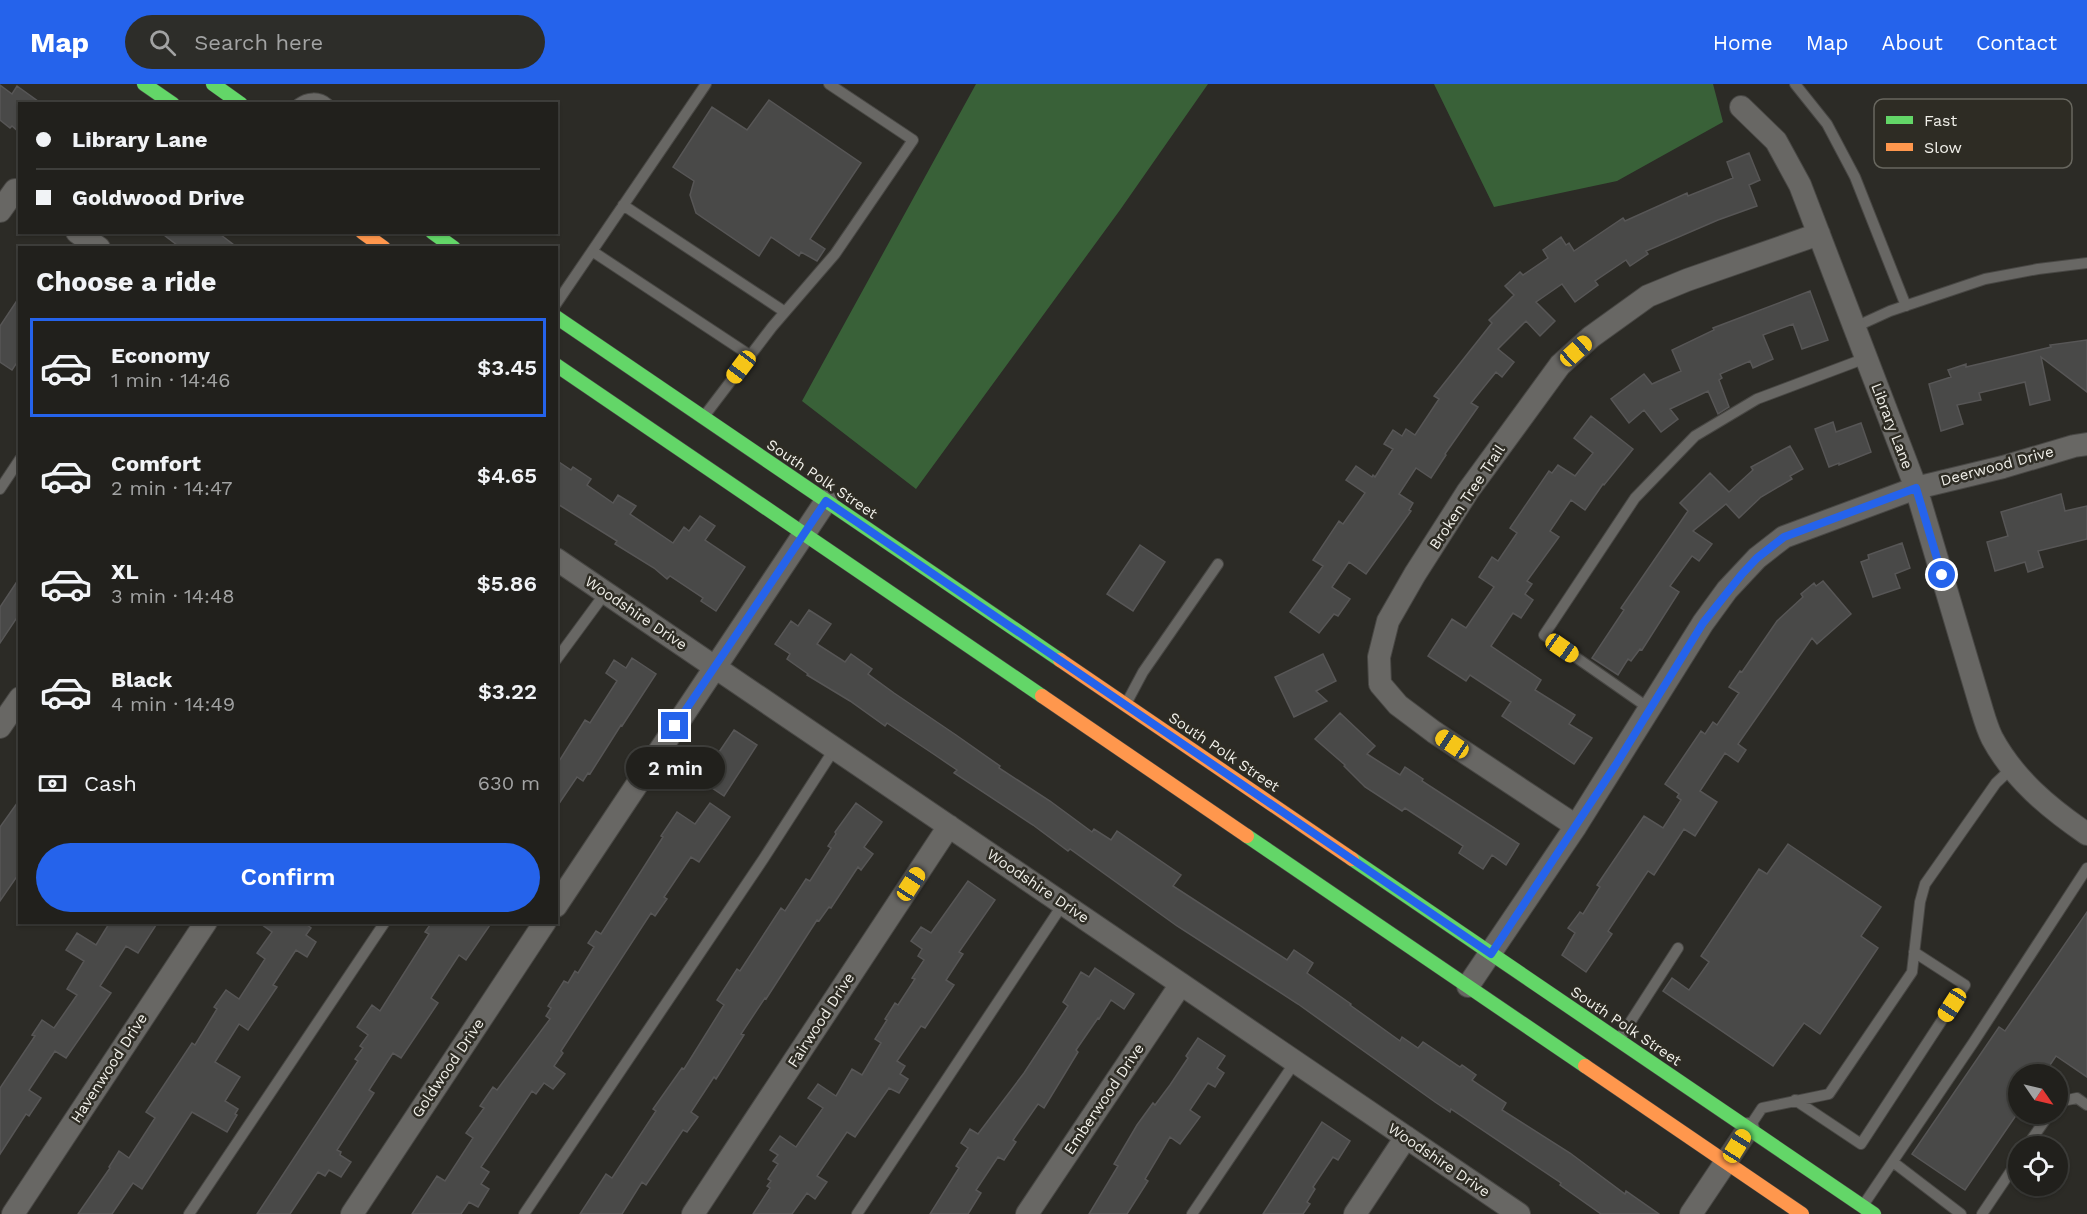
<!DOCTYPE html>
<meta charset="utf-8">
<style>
:root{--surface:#21201c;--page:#2d2d29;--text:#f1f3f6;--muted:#a2a3a3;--line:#3e3e3b;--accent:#2563eb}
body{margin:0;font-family:"Work Sans",sans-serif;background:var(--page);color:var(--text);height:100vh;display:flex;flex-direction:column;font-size:22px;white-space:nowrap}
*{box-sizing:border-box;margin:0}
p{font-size:20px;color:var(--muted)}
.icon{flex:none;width:33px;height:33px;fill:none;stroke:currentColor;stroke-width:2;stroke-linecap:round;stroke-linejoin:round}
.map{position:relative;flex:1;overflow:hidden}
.drawer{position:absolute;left:18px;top:162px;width:540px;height:678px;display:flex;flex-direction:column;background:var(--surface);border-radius:0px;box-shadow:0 2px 4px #0004,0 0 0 2px var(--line)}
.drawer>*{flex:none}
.guide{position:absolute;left:18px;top:18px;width:540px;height:132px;border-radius:0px;box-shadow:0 2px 4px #0004,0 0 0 2px var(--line);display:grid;align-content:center;height:132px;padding:0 18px;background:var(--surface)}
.needle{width:39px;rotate:124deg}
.buttons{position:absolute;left:2008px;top:980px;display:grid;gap:12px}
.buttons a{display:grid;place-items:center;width:60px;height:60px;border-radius:50%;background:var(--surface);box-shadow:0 2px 4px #0004,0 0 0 2px var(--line);font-size:30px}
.end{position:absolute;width:27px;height:27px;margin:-14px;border:8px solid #2563eb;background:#fff;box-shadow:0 0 0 3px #fff}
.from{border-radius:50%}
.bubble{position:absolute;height:42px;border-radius:21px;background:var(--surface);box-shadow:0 2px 4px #0004,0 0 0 2px var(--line);font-size:20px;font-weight:600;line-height:42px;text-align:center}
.car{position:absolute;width:18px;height:36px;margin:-18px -9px;border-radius:8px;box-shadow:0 0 4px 2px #0007;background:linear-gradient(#f5c518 24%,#345 0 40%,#f5c518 0 76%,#345 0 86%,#f5c518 0)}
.guide b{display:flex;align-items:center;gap:21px;height:57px;font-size:22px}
.guide b+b{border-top:2px solid var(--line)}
.guide i{width:15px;height:15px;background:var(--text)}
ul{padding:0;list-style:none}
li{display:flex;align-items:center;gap:18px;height:99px;margin:0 12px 9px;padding:0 6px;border:3px solid transparent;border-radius:0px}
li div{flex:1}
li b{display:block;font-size:22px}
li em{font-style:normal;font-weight:600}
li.selected{border-color:var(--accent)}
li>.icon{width:54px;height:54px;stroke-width:1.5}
h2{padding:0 18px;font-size:27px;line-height:72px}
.pay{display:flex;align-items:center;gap:15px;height:66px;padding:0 18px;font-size:22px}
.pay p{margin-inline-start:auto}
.cta{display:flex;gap:12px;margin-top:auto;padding:12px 18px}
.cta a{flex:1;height:69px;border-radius:36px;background:var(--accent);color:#fff;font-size:24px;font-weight:600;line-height:69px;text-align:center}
header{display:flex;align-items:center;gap:36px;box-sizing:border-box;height:84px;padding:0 30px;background:var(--accent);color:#fff}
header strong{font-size:28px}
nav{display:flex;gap:33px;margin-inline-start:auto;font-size:21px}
.search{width:420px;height:54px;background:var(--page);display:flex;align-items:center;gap:15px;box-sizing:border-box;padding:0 21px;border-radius:33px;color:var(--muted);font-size:22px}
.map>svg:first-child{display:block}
</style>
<header>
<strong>Map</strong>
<div class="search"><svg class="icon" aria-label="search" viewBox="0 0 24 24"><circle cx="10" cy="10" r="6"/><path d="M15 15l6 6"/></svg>Search here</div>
<nav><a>Home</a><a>Map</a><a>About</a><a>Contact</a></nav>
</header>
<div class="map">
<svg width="2087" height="1130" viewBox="0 0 2087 1130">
<rect width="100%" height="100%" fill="#2c2b26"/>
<path fill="#396138" d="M 976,0 L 1208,0 L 1120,126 L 916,405 L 802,317 Z
M 1434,0 L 1713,0 L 1723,38 L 1617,97 L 1494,123 Z"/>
<path fill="#494948" stroke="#575656" stroke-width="1.5" d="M 0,1 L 12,10 L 17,2 L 42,20 L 20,20 L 20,49 L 12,42 L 10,44 L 0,36 Z
M 769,16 L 861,79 L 810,155 L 825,165 L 817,177 L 801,168 L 799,172 L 771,153 L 759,172 L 696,129 L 690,111 L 694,97 L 673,83 L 712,23 L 747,46 Z
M 1749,69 L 1760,96 L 1749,101 L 1757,122 L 1718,136 L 1646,167 L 1648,170 L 1630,182 L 1626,176 L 1595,197 L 1598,201 L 1575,218 L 1562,200 L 1536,218 L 1555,237 L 1540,252 L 1526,237 L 1498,265 L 1514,278 L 1502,293 L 1496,288 L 1471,319 L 1478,323 L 1445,370 L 1446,371 L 1431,394 L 1416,384 L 1399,410 L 1413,419 L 1409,426 L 1411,427 L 1366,490 L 1349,478 L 1332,503 L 1350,515 L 1338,532 L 1334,530 L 1319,549 L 1290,528 L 1323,482 L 1313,476 L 1339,437 L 1343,440 L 1365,409 L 1346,396 L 1356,382 L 1372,393 L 1373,391 L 1375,393 L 1393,365 L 1384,360 L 1393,346 L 1402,352 L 1406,345 L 1415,351 L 1439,315 L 1434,312 L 1492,239 L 1489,236 L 1514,211 L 1505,202 L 1520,188 L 1523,191 L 1548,174 L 1543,166 L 1561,153 L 1566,161 L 1569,159 L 1574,167 L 1623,134 L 1625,137 L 1687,109 L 1688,112 L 1733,94 L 1727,78 Z
M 160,148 L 217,148 L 238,164 L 181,164 Z
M 1810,207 L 1828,256 L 1802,265 L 1793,240 L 1763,251 L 1773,275 L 1753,284 L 1750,277 L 1720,290 L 1722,294 L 1719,296 L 1729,323 L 1718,330 L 1708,307 L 1670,325 L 1678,335 L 1661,348 L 1644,326 L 1629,339 L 1611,315 L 1644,290 L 1652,300 L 1681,287 L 1672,266 L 1714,246 L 1713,244 Z
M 20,212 L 20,274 L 12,286 L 0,278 L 0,242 Z
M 2087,256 L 2087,308 L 2041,273 L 2050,316 L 2030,321 L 2025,298 L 1979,309 L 1981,316 L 1957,321 L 1963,340 L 1941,347 L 1929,300 L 1951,293 L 1948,286 L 1966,280 L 1966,283 L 2051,263 L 2050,261 Z
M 1591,332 L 1633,365 L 1604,401 L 1603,400 L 1585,426 L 1571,416 L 1550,447 L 1559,453 L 1527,497 L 1532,500 L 1525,510 L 1533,516 L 1521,534 L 1513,529 L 1491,562 L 1541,596 L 1535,606 L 1575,631 L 1569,640 L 1592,654 L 1574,680 L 1502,632 L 1511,618 L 1470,591 L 1466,597 L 1428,572 L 1452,535 L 1466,544 L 1494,503 L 1479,493 L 1492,473 L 1498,477 L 1517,449 L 1510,444 L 1549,387 L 1552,389 L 1558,381 L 1575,392 L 1593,369 L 1574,354 Z
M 1833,338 L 1836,348 L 1861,339 L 1871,368 L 1839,381 L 1839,379 L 1829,383 L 1815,345 Z
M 1790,362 L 1803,385 L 1790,392 L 1792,395 L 1761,413 L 1739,434 L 1726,420 L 1693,447 L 1712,460 L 1699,477 L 1692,472 L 1670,502 L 1679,508 L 1642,566 L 1640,565 L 1631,577 L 1628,575 L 1618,591 L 1592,574 L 1624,526 L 1621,524 L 1688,427 L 1680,419 L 1710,389 L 1729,408 L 1753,386 L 1751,383 Z
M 556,376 L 571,386 L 573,383 L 591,395 L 587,401 L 613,419 L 618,411 L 636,422 L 630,430 L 673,459 L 684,443 L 689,447 L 700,432 L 715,442 L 705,456 L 745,483 L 716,527 L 701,517 L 703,514 L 670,492 L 667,495 L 654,484 L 615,460 L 617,457 L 556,419 Z
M 2061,410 L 2065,427 L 2087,422 L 2087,455 L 2038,467 L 2043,483 L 2028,488 L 2025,478 L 1995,487 L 1987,458 L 2008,452 L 2001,428 Z
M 1902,459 L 1910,484 L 1895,490 L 1900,504 L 1873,513 L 1861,478 L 1869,475 L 1868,471 Z
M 1140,461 L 1165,478 L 1133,527 L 1107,510 Z
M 20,493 L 20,529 L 0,559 L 0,523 Z
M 1823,497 L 1851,530 L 1817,560 L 1812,554 L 1738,660 L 1746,666 L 1738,678 L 1725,669 L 1700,707 L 1717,718 L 1695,752 L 1684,745 L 1654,791 L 1648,787 L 1608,847 L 1612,850 L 1586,888 L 1562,871 L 1575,849 L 1568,844 L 1580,828 L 1583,830 L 1600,803 L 1597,801 L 1644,732 L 1663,744 L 1681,716 L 1677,713 L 1679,710 L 1665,700 L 1701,647 L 1705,650 L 1713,638 L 1717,641 L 1739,609 L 1729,603 L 1740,587 L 1742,588 L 1777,537 L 1803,513 L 1801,510 L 1814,499 L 1816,502 Z
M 809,526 L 831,540 L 817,560 L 845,578 L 851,570 L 872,585 L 868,590 L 894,609 L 956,651 L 1000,682 L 999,684 L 1050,717 L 1092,748 L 1094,745 L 1111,756 L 1117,747 L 1181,791 L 1173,802 L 1287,876 L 1294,866 L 1313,879 L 1307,889 L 1351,920 L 1350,921 L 1400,957 L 1402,953 L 1418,964 L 1423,958 L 1460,983 L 1462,981 L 1476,991 L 1472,996 L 1506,1019 L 1502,1026 L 1570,1069 L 1625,1110 L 1626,1107 L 1659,1130 L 1601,1130 L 1560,1101 L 1561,1099 L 1451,1025 L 1450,1028 L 1435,1018 L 1298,920 L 1177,842 L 1070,765 L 1068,767 L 1033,741 L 954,689 L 957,686 L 935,671 L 887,639 L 885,642 L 850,617 L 807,591 L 808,590 L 787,575 L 790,570 L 775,560 L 791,537 L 798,542 Z
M 1323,570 L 1336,597 L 1316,607 L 1327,617 L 1294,633 L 1275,593 Z
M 632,574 L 656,590 L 622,642 L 621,641 L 590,690 L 588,689 L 583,697 L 577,693 L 556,724 L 556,682 L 585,636 L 590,639 L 617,597 L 606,589 L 614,576 L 626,584 Z
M 1340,629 L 1375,662 L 1367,670 L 1400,691 L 1405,683 L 1423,695 L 1422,697 L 1519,760 L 1506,781 L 1492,771 L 1483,785 L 1459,769 L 1463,762 L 1405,724 L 1402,727 L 1365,703 L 1344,682 L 1345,681 L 1315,655 Z
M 734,646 L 757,661 L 724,712 L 700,696 Z
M 20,715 L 20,788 L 0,817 L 0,743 Z
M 710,719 L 730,733 L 699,778 L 691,773 L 664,813 L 667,815 L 655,832 L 651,829 L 561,967 L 563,969 L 554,982 L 565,990 L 553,1005 L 544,999 L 536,1010 L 532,1007 L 481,1083 L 489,1088 L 481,1100 L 489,1105 L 478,1123 L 469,1118 L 461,1130 L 412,1130 L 437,1092 L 445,1097 L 473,1054 L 466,1049 L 484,1024 L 480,1022 L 493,1003 L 497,1006 L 550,935 L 546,932 L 551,924 L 548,922 L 564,897 L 568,899 L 575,887 L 578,889 L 594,863 L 588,859 L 596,847 L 601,850 L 663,753 L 661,752 L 677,728 L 695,740 Z
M 856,719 L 882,738 L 864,763 L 873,770 L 861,786 L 858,783 L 831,824 L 829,823 L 819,837 L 817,836 L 766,915 L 765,914 L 741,950 L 744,951 L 716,995 L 714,993 L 691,1028 L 698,1033 L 687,1048 L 683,1046 L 646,1101 L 642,1098 L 622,1130 L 580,1130 L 606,1090 L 612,1094 L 656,1027 L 653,1025 L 682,984 L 684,985 L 724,921 L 717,916 L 737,885 L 740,887 L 781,824 L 785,827 L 806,795 L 810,797 L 831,764 L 828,762 L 836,750 L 835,748 Z
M 1788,760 L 1881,823 L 1861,852 L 1878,864 L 1820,950 L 1804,939 L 1773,982 L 1663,907 L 1672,894 L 1689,906 L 1709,878 L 1701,872 L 1759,785 L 1767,790 Z
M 968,797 L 995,816 L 959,868 L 963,870 L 946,896 L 954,901 L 925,944 L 921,942 L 897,977 L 905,982 L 900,990 L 908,995 L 899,1009 L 889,1004 L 855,1053 L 847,1048 L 817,1092 L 827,1098 L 815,1115 L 807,1109 L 792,1130 L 753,1130 L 770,1104 L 767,1102 L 771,1097 L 768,1095 L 778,1080 L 773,1077 L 778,1071 L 770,1066 L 780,1052 L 796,1063 L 823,1024 L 808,1014 L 818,1000 L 836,1012 L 852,985 L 862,991 L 881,959 L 875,955 L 887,936 L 885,935 L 895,919 L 898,921 L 915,895 L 912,894 L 924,876 L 918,872 L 922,865 L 911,857 L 921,843 L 931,849 Z
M 2087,828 L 2087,993 L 2056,972 L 2044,990 L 2019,990 L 2019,1027 L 1965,1106 L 1912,1070 L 1999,943 L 2005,947 Z
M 110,838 L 158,838 L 138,869 L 126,862 L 100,902 L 111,909 L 66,974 L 55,967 L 29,1006 L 41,1014 L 29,1032 L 26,1030 L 0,1070 L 0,1004 L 35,952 L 32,951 L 42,936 L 54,944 L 77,911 L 67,905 L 84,877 L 66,866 L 77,849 L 96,861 Z
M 258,838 L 303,838 L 311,844 L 306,851 L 316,858 L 307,873 L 296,866 L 273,901 L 277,903 L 248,946 L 239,940 L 215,978 L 240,993 L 225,1017 L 238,1025 L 235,1030 L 237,1031 L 227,1048 L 192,1028 L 142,1105 L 133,1099 L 112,1130 L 78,1130 L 110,1084 L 109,1083 L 119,1067 L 129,1074 L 155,1034 L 146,1028 L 192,959 L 195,961 L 217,925 L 214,923 L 226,906 L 239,915 L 265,875 L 257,869 L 272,848 Z
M 432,838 L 492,838 L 466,876 L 459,871 L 431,914 L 438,919 L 401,974 L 393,969 L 369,1006 L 374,1009 L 337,1066 L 341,1068 L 340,1071 L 351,1078 L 341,1093 L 329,1086 L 325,1092 L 318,1088 L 290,1130 L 257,1130 L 358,977 L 355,975 L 363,964 L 360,962 L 368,951 L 357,943 L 372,921 L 380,927 L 429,850 L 425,848 Z
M 1095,884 L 1134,910 L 1124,925 L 1111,916 L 1099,935 L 1098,934 L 1076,966 L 1078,968 L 1044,1024 L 1038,1020 L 1013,1056 L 1016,1058 L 1004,1076 L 998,1073 L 976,1106 L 981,1109 L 968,1130 L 930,1130 L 959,1084 L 956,1082 L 968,1064 L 961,1059 L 970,1045 L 978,1050 L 1024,989 L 1068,922 L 1063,918 L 1081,888 L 1089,893 Z
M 1198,954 L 1225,972 L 1217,984 L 1224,989 L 1215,1003 L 1208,999 L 1190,1026 L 1200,1033 L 1180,1060 L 1170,1053 L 1145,1095 L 1148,1097 L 1127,1130 L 1089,1130 L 1118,1082 L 1114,1080 L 1137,1041 L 1153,1019 L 1155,1021 L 1170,1001 L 1188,974 L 1186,972 Z
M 1322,1038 L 1350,1057 L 1338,1076 L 1333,1073 L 1313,1103 L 1315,1105 L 1307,1118 L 1310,1120 L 1303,1130 L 1263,1130 Z"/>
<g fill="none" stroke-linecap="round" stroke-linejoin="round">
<defs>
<path id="lane" d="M 1795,0 L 1827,40 L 1855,93 L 1906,222
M 298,20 C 307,13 319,12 328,20
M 623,121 L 785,228
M 592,167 L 751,272
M 556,220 L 706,0
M 1855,243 L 1890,227 L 1985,195 L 2038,185 L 2087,179
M 705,331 L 772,243 L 835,170 L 913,56 L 829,0
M 0,405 L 20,375
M 556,576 L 606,508
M 1127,618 L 1143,588 L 1218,480
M 1650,625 L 1544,551 L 1635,414 L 1695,352 L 1757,315 L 1866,274
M 1620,954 L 1678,864
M 1795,1016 L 1861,1060 L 1965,901 L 1914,868
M 2058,1018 L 2077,1014 L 2087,1021
M 1750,1042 L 1762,1024 L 1829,1010 L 1912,888 L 1920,818 L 1925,800 L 1996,699 L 2012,684
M 2027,1062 L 2050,1029
M 1893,1078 L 1961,1130
M 1864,1120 L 1973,959 L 2087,784
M 189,1130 L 385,838
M 524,1130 L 764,774 L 835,664
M 857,1130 L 1063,820
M 1192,1130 L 1295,978
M 1982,1130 L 2019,1075"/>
<path id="street" d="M 1741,23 L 1776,57 L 1800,101 L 1916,404 L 1981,623 C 1984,633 1987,644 1992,654 C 2014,695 2049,724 2087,750
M 0,127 L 15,106
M 77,148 L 99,164
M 556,475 L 1519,1130
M 0,643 L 20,614
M 1576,742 L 1434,648 L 1398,621 L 1380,600 L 1379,573 L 1388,537 L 1415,490 L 1468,407 L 1560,281 L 1591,253 L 1648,212 L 1687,196 L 1819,150
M 556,822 L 826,417
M 1468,902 L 1576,742 L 1703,539 L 1727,506 L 1757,474 L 1784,453 L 1916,404 L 2003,383 L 2074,362 L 2087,360
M 13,1130 L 206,838
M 352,1130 L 545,838
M 693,1130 L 949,742
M 1027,1130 L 1181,900
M 1355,1130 L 1406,1053
M 1691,1130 L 1748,1045"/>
<path id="fast" d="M 144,0 L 173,20
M 213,0 L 241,20
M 432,148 L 454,164
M 556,233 L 1060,576
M 556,281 L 1042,612
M 1247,752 L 1585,982
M 1352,775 L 1874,1130"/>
<path id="slow" d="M 362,148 L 384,164
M 1060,576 L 1352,775
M 1042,612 L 1247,752
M 1585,982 L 1802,1130"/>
</defs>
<use href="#lane" stroke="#484744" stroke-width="12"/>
<use href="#street" stroke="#484744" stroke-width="24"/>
<use href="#fast" stroke="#484744" stroke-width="15"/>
<use href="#slow" stroke="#484744" stroke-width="15"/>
<use href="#lane" stroke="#686764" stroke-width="10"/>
<use href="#street" stroke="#686764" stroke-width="22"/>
<use href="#fast" stroke="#63d668" stroke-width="14"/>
<use href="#slow" stroke="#ff974d" stroke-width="14"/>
</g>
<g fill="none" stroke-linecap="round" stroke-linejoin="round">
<path stroke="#2563eb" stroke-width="8" d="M 675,642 L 826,417 L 1491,870 L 1615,682 L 1703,539 L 1742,490 L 1757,474 L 1784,453 L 1916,404 L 1942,491"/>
</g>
<g text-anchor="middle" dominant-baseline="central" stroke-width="5" stroke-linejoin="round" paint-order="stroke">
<g font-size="15" fill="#f1f0ea" stroke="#2e2c24">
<text transform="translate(1892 342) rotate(69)">Library Lane</text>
<text transform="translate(1997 382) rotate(-15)">Deerwood Drive</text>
<text transform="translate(822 395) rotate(34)">South Polk Street</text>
<text transform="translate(1467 413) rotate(-56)">Broken Tree Trail</text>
<text transform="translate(636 529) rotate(34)">Woodshire Drive</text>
<text transform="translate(1224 668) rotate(34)">South Polk Street</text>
<text transform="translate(1038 802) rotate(34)">Woodshire Drive</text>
<text transform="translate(821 936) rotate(-57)">Fairwood Drive</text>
<text transform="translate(1626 942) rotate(34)">South Polk Street</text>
<text transform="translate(109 984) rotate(-57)">Havenwood Drive</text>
<text transform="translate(448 984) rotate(-56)">Goldwood Drive</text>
<text transform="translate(1104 1015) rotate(-56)">Emberwood Drive</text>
<text transform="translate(1439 1076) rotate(34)">Woodshire Drive</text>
</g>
</g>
<rect x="1874" y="15" width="198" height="69" rx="9" fill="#2e2c24" stroke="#68675f" stroke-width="1.5"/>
<rect x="1886" y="32" width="27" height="8" fill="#63d668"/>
<rect x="1886" y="59" width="27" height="8" fill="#ff974d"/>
<g font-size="16" fill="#f1f0ea">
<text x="1924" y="42">Fast</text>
<text x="1924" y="69">Slow</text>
</g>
</svg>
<div class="buttons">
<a><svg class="needle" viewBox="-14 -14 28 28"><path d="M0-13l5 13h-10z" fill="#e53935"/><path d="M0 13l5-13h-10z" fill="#a2a3a3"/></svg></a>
<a><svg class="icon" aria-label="locate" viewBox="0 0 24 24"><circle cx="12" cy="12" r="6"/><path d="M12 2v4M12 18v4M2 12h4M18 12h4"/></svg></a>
</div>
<i class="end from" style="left:1942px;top:491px"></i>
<i class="end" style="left:675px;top:642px"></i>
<div class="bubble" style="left:626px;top:663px;width:99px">2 min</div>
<i class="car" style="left:1576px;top:267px;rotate:48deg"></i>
<i class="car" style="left:741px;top:283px;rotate:217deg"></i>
<i class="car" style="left:1562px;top:564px;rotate:125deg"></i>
<i class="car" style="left:1452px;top:660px;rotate:304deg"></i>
<i class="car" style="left:911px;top:800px;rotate:33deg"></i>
<i class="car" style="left:1952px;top:921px;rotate:213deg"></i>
<i class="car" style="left:1737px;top:1062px;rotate:32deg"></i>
<div class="guide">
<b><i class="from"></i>Library Lane</b>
<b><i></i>Goldwood Drive</b>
</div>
<section class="drawer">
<h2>Choose a ride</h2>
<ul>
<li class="selected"><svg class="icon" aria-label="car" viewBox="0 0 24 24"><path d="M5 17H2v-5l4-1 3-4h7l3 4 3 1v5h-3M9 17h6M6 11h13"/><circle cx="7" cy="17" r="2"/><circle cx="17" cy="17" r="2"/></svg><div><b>Economy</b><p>1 min · 14:46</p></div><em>$3.45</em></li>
<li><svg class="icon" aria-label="car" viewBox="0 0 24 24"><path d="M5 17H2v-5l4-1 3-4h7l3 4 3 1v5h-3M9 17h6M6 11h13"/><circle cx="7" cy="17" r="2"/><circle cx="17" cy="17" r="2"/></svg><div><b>Comfort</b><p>2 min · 14:47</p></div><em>$4.65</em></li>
<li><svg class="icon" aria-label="car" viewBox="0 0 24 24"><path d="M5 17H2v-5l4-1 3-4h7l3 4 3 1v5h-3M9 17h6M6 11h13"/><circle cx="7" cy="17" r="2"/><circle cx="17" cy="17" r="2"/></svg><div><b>XL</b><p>3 min · 14:48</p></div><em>$5.86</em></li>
<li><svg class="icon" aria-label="car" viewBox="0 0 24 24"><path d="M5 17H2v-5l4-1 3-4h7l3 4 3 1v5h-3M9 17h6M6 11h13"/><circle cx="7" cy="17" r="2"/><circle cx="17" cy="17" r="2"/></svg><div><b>Black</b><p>4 min · 14:49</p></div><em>$3.22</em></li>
</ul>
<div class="pay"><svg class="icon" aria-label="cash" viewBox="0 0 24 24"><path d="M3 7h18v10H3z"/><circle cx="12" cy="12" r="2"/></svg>Cash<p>630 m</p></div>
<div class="cta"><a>Confirm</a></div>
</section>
</div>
